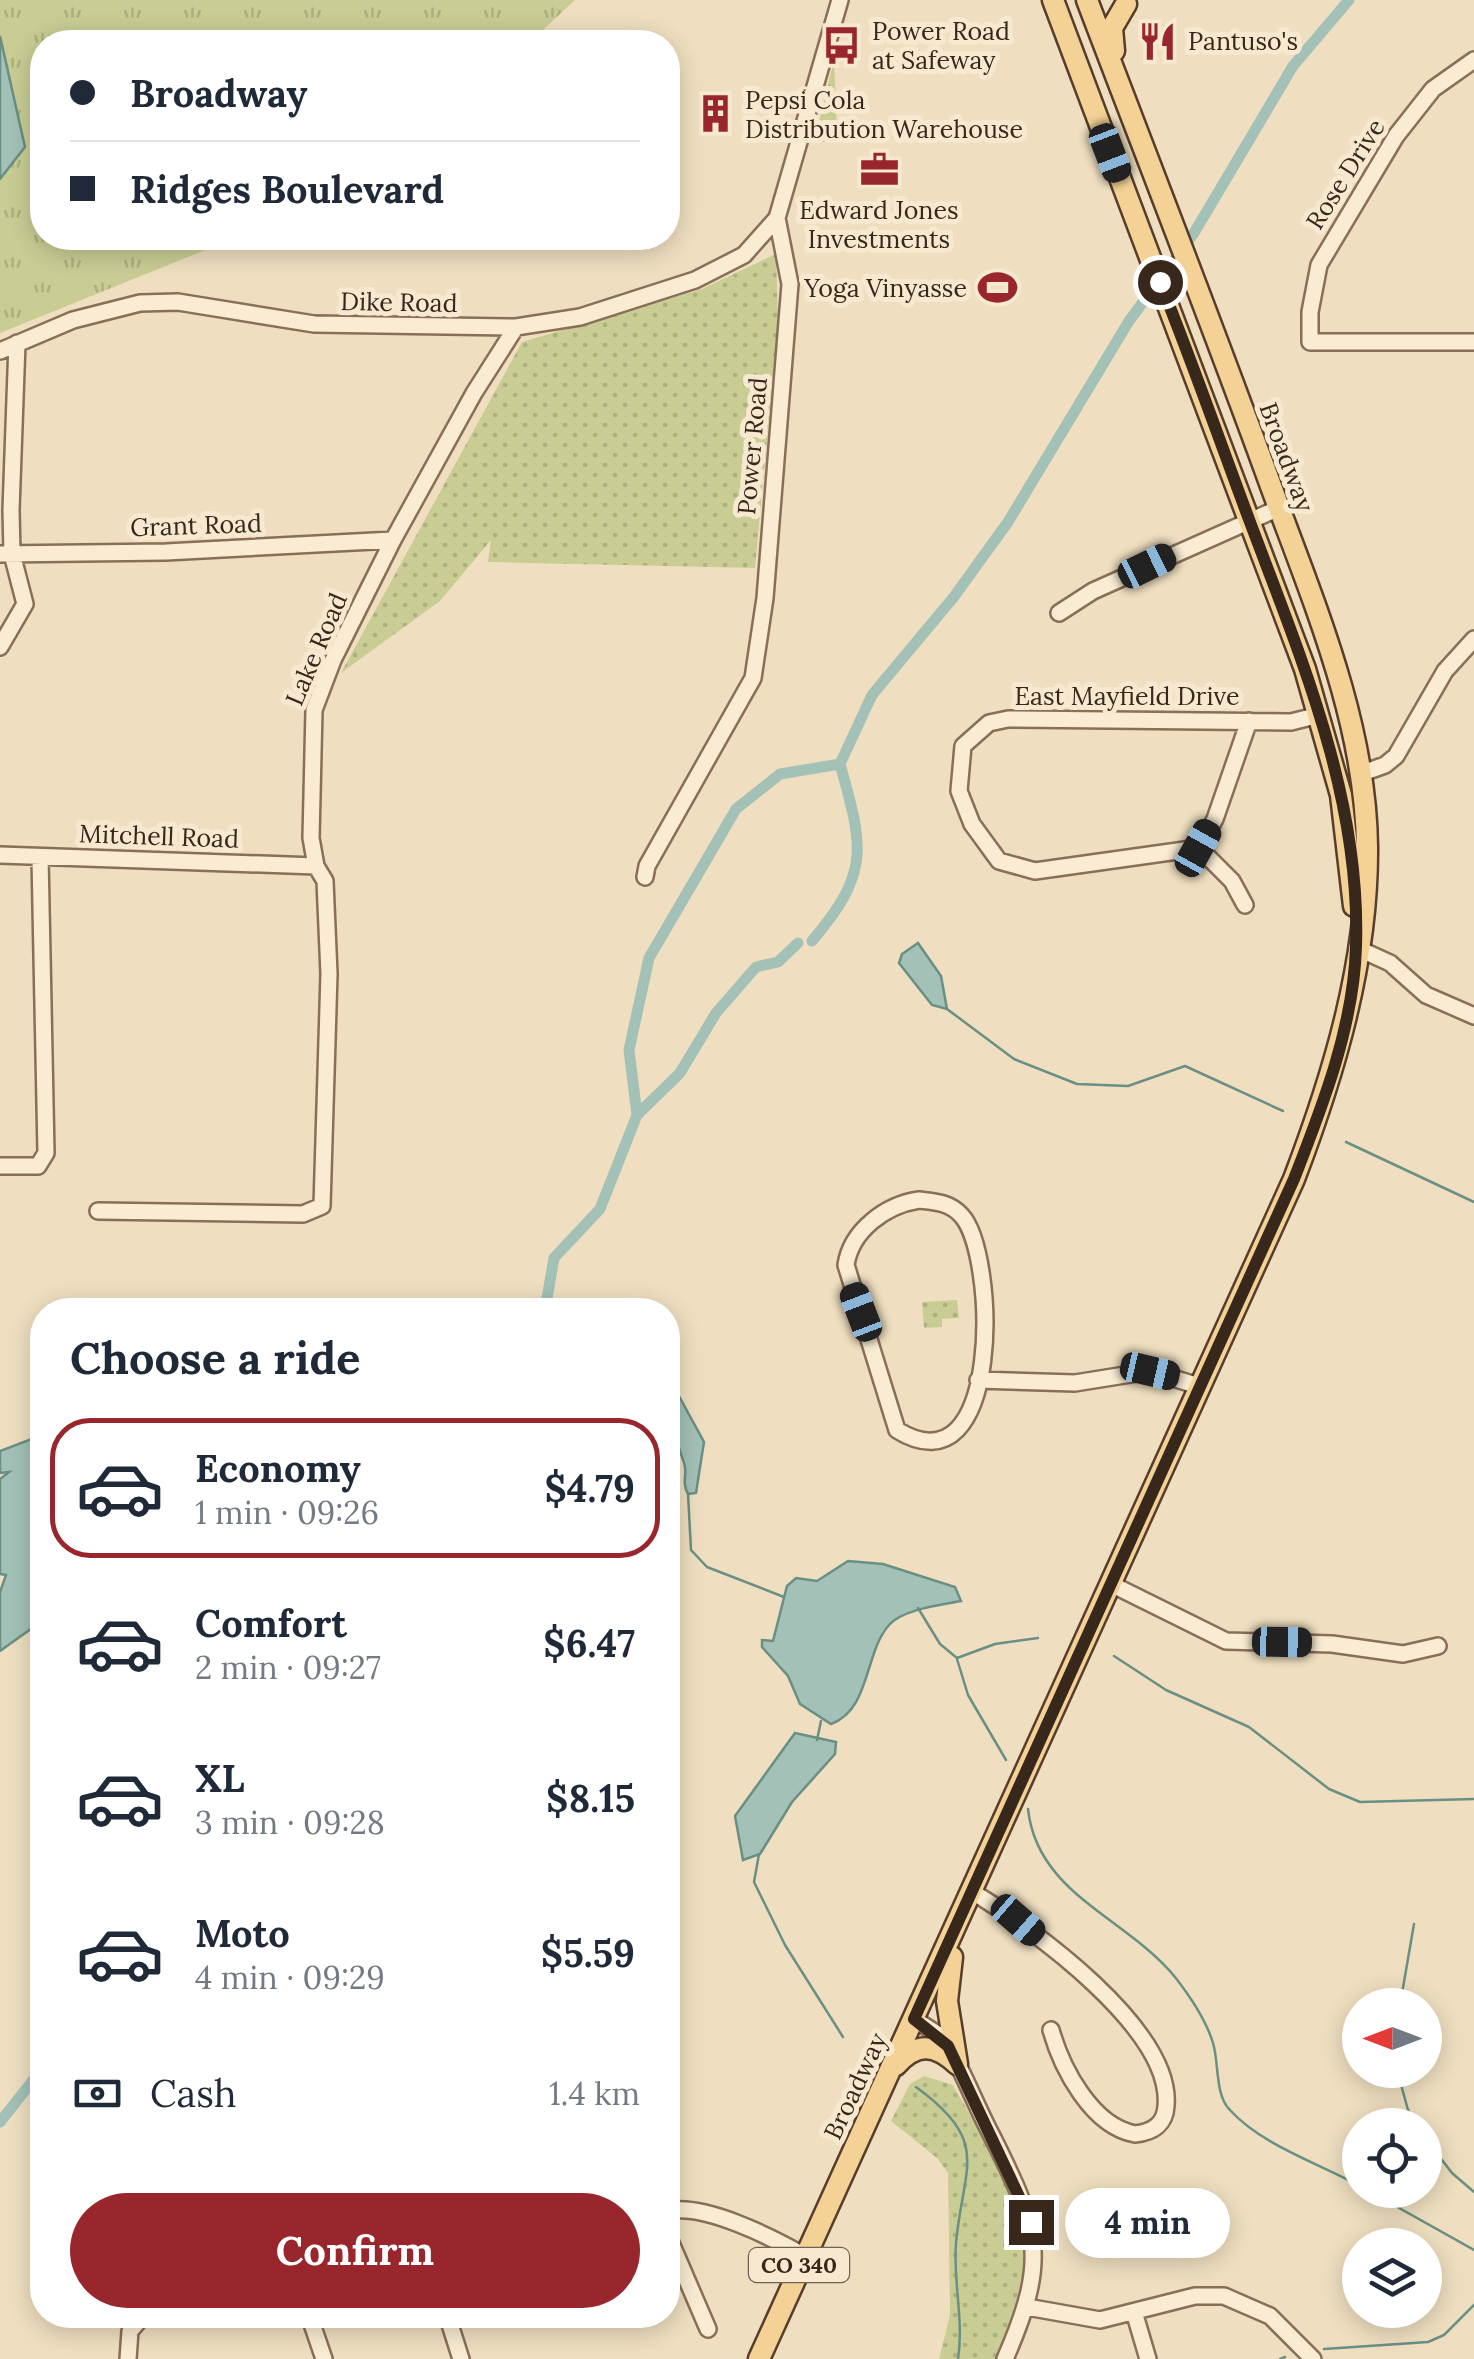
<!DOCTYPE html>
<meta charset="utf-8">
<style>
:root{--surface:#fff;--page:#f6f6f7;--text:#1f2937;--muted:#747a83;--line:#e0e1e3;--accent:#99262c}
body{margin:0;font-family:Lora,serif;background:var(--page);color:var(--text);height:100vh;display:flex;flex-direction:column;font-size:38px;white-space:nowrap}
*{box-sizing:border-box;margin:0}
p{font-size:32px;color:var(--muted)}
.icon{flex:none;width:55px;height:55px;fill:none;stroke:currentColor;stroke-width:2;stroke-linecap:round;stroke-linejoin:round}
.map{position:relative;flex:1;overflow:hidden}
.drawer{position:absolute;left:30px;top:1298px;width:650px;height:1030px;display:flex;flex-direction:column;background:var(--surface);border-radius:40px;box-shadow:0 5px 25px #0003}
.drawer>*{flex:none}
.hud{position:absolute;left:30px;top:30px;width:650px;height:220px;border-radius:40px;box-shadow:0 5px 25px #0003;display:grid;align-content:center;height:220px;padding:0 40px;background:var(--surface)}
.needle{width:65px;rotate:270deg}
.controls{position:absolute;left:1342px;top:1988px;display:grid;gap:20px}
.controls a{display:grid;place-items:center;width:100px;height:100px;border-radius:50%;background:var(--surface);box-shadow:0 5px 25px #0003;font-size:50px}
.end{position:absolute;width:45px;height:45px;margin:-22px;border:12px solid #38281c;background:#fff;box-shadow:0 0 0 5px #fff}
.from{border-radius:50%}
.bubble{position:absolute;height:70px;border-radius:35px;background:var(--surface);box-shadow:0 5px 25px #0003;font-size:32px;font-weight:800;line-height:70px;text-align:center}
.car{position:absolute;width:30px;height:60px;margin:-30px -15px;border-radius:12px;box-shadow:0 0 8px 2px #0007;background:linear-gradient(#222 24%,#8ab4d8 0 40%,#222 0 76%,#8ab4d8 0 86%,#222 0)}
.hud b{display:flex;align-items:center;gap:35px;height:95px;font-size:38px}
.hud b+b{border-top:2px solid var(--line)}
.hud i{width:25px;height:25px;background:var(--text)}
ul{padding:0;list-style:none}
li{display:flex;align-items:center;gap:30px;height:140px;margin:0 20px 15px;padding:0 20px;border:5px solid transparent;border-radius:40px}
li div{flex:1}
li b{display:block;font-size:38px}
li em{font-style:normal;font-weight:800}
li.on{border-color:var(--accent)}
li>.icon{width:90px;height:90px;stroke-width:1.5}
h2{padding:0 40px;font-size:45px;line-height:120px}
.pay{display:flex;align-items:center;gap:25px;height:110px;padding:0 40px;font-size:38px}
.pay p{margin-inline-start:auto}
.action{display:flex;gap:20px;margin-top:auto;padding:20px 40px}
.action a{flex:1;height:115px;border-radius:60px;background:var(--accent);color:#fff;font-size:40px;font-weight:800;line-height:115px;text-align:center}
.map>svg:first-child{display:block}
</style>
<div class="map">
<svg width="1474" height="2359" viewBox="0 0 1474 2359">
<defs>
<pattern id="grass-tufts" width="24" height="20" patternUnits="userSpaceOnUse" patternTransform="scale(2.5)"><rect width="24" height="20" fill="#c9cd94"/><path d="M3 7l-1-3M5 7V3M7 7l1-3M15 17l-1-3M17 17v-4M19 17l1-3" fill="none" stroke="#adb07f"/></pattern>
<pattern id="park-dots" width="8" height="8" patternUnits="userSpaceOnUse" patternTransform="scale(2.5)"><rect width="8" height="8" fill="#c9cd94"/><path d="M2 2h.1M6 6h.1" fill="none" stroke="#adb07f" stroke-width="1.8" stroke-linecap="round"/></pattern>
</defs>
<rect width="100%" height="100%" fill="#efdfc0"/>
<path fill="url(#grass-tufts)" d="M 0,0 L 575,0 L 530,42 L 42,42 L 42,238 L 235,238 L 0,333 L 0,179 L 25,146 L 0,36 Z
M 834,60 L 837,131 L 830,141 L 814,142 Z"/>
<path fill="url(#park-dots)" d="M 776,254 L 778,321 L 755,568 L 488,562 L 491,540 L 440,601 L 341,673 L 522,342 L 702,289 Z
M 957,1300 L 959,1318 L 942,1319 L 942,1327 L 924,1328 L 922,1302 Z
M 924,2076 L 953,2085 C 984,2141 1029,2204 1023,2270 C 1019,2301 1006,2330 995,2359 L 939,2359 L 950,2315 L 948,2173 L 937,2158 L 891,2121 L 910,2084 Z"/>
<path fill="#a3c1b7" stroke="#6a8f84" stroke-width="2.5" d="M 0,36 L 25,147 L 0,179 Z
M 918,943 L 941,976 L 947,1009 L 932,1005 L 899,963 L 902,954 Z
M 668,1376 L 704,1442 L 696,1493 L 688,1494 C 681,1482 688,1474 684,1463 C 673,1430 665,1412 668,1376 Z
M 42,1435 L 42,1621 L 0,1651 L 0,1592 L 6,1575 L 0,1574 L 0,1479 L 9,1472 L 0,1473 L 0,1451 Z
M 848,1561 L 883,1564 L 955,1587 L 961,1601 C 941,1605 903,1609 889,1625 C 864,1653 871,1709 831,1724 L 800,1704 L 788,1676 L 762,1647 L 762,1640 L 773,1641 L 787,1586 L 796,1578 L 817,1581 Z
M 795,1733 L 836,1742 L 835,1754 L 792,1802 L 760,1854 L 743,1860 L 735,1816 Z"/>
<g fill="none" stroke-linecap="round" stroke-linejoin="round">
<path stroke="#6a8f84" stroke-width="2.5" d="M 947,1009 L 1014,1059 L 1077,1084 L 1128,1086 L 1185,1066 L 1283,1111
M 1346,1142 L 1474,1202
M 688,1494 L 691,1550 L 707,1567 L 784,1597
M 918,1608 L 940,1644 L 957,1658 L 995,1644 L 1038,1638
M 1114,1656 L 1166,1690 L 1249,1727 L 1329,1789 L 1360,1802 L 1474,1799
M 957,1659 L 968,1695 L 1006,1760
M 817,1740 L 821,1721
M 1028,1809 C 1037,1894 1127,1918 1175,1977 C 1189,1995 1206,2020 1213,2043 C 1219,2062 1215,2094 1229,2109 C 1261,2145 1318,2163 1360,2186
M 759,1854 L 754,1882 L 785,1945 L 843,2037
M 1400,2005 L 1414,1924
M 1397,2070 L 1408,2110 L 1417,2125
M 916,2087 C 992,2142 963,2166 956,2243 C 953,2282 964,2320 958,2359
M 1425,2138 L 1452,2173 L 1474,2192
M 1367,2190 L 1474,2250
M 1324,2349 L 1428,2342 L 1444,2335 L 1474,2305
M 1280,2359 L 1285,2357"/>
<path stroke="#a3c1b7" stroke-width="11" d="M 812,941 C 871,872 863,847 840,764 L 872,695 L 953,598 L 1008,522 L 1129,321 L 1194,233 L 1293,66 L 1349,0
M 637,1115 L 680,1073 L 716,1013 L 756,967 L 778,962 L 798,943
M 545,1310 L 554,1258 L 600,1209 L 637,1115 L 629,1050 L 649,958 L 736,809 L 780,774 L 840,764
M 0,2122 L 42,2069"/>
<defs>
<path id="minor" d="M 1474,60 L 1433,89 L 1396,136 L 1319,265 L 1310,312 L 1310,342 L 1474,342
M 0,351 L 73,320 L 140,303 L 178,302 L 314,324 L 516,327 L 580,317 L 695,280 L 744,255 L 777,218 L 840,0
M 0,554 L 166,552 L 393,540
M 1059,613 L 1093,591 L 1279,508
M 0,647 L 25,604 L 12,554 L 11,510 L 17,343
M 1360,774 L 1385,765 L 1396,756 L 1445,671 L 1474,639
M 1199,848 L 1035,871 L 999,861 L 972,824 L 959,791 L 963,746 L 989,723 L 1008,719 L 1291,722 L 1319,715
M 1199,848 L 1215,819 L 1249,721
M 1199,848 L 1232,881 L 1245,905
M 0,855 L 316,866
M 645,877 L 647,866 L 753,678 L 765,598 L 790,284 L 777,218
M 1357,948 L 1390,963 L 1426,995 L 1474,1016
M 0,1166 L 38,1166 L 46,1153 L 40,857
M 919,1200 C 935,1202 949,1202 961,1215 C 997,1252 1004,1496 897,1430 L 846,1265 C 851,1231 885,1205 919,1200 Z
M 98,1211 L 303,1214 L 322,1206 L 329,974 L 325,881 L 316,866 L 311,838 L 314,710 L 333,660 L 393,540 L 474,393 L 516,327
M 978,1380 L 1075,1383 L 1150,1371 L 1202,1387
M 1111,1584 L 1226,1641 L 1332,1644 L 1403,1654 L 1438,1646
M 973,1892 C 1031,1928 1173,2029 1166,2106 C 1165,2124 1153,2132 1135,2134 C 1092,2126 1062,2069 1051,2030
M 914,2019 L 939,2035 L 952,2053 C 967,2081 978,2110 993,2138 C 1040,2232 1048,2260 1005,2359
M 668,2211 C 704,2203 771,2237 803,2255
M 668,2236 L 708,2329
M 1027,2307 L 1100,2320 L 1195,2296 L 1224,2296 L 1270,2316 L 1313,2359
M 309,2315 L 324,2359
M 447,2315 L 461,2359
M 1135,2315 L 1148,2359
M 128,2359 L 130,2331 L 144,2315"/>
<path id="major" d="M 1053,0 L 1305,669 L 1341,795 L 1354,906
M 1114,51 L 1112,28 L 1126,4
M 952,1957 L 947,2001 L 957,2064
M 896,2065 C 917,2042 935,2044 957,2064
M 759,2359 L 1294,1179 C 1334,1074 1368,961 1367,847 C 1366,724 1314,603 1272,489 C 1213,326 1149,163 1087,0"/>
</defs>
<use href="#minor" stroke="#896f57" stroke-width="20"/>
<use href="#major" stroke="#563d2c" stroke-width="25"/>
<use href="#minor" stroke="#faecd3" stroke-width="15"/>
<use href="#major" stroke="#f4d296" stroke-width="20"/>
</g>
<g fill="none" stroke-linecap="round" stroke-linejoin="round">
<path stroke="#38281c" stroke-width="12" d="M 1031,2222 L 948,2046 L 914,2019 L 1294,1179 C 1323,1105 1354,1025 1356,946 C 1361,798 1301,658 1250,522 C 1220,442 1192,361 1160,282"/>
</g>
<defs>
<symbol id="restaurant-bare" viewBox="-9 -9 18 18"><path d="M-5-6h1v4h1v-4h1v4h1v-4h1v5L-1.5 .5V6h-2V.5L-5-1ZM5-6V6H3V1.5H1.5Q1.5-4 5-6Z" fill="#99262c" stroke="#f6e9d0" stroke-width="2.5" paint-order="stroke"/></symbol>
<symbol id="bus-bare" viewBox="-9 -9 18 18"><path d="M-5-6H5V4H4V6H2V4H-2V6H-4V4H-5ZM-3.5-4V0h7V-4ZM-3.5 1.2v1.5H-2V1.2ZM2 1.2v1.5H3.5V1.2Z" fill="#99262c" stroke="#f6e9d0" stroke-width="2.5" paint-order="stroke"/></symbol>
<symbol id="building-bare" viewBox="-9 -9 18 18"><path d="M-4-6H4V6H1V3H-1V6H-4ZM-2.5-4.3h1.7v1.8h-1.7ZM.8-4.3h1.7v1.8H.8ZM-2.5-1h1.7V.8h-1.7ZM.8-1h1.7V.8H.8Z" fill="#99262c" stroke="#f6e9d0" stroke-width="2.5" paint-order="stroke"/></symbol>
<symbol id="office-bare" viewBox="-9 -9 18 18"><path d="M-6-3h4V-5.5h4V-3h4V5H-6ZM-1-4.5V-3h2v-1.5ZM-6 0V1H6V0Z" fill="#99262c" stroke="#f6e9d0" stroke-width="2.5" paint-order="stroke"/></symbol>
<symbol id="stadium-bare" viewBox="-9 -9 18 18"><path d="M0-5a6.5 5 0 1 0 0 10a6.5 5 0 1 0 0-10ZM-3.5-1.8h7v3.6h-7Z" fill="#99262c" stroke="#f6e9d0" stroke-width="2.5" paint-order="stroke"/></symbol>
</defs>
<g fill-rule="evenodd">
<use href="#restaurant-bare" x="1130" y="14" width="55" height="55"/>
<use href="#bus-bare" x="814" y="18" width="55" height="55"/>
<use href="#building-bare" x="688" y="86" width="55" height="55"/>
<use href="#office-bare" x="852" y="142" width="55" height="55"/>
<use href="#stadium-bare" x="970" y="260" width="55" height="55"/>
</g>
<g text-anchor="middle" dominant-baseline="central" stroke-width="10" stroke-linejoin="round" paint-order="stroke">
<rect fill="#f6e9d0" stroke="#716252" stroke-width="2.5" x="749" y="2248" width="100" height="34" rx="8"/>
<g font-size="22" font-weight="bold" fill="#38281c">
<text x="799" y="2265">CO 340</text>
</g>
<g font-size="25" fill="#38281c" stroke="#f6e9d0" text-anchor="start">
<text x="872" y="31">Power Road<tspan x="872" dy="29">at Safeway</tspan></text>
<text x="1188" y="41">Pantuso's</text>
<text x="745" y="100">Pepsi Cola<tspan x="745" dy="29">Distribution Warehouse</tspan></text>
<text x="879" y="210" text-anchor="middle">Edward Jones<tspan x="879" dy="29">Investments</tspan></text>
<text x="967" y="288" text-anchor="end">Yoga Vinyasse</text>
</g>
<g font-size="25" fill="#38281c" stroke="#f6e9d0">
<text transform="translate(1345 174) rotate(-58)">Rose Drive</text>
<text transform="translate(399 302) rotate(1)">Dike Road</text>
<text transform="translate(752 446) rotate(-85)">Power Road</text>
<text transform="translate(1287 457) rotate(70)">Broadway</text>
<text transform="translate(196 525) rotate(-2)">Grant Road</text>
<text transform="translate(316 649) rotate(-67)">Lake Road</text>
<text x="1127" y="696">East Mayfield Drive</text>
<text transform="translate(159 836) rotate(2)">Mitchell Road</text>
<text transform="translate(855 2086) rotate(-65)">Broadway</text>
</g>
</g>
</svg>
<div class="controls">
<a><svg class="needle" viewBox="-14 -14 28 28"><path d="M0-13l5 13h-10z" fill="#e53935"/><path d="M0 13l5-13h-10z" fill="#747a83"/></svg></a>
<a><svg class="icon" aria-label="locate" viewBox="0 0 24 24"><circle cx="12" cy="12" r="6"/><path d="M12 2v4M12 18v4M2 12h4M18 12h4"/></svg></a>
<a><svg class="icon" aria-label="layers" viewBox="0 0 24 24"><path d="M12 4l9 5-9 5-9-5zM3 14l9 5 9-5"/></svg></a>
</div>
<i class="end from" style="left:1160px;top:282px"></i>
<i class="end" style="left:1031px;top:2222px"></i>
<div class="bubble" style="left:1065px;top:2188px;width:165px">4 min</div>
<i class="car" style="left:1110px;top:153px;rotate:159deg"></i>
<i class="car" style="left:1147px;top:566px;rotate:64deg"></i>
<i class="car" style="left:1198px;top:848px;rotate:29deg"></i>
<i class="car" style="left:861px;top:1312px;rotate:339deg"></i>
<i class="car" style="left:1150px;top:1371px;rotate:103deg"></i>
<i class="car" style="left:1282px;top:1642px;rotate:91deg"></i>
<i class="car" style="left:1018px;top:1920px;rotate:131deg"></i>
<div class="hud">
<b><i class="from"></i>Broadway</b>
<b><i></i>Ridges Boulevard</b>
</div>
<section class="drawer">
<h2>Choose a ride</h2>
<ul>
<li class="on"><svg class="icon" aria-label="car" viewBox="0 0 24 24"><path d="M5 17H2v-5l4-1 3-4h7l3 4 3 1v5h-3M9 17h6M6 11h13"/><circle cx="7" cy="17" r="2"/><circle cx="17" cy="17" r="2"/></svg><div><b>Economy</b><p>1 min · 09:26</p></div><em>$4.79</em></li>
<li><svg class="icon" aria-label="car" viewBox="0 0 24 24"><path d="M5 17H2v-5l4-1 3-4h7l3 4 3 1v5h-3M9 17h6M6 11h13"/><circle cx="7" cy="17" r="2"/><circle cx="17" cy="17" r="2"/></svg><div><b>Comfort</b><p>2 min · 09:27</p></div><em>$6.47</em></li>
<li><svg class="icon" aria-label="car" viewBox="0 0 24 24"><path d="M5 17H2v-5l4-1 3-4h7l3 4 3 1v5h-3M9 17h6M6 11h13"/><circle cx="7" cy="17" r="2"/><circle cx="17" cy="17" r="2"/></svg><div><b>XL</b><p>3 min · 09:28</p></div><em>$8.15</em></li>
<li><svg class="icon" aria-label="car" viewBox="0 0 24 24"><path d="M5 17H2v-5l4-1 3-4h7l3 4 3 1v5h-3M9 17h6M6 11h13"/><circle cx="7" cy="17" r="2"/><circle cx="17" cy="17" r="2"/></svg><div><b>Moto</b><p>4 min · 09:29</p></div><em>$5.59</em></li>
</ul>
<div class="pay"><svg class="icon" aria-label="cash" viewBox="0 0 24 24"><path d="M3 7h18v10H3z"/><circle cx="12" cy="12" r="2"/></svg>Cash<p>1.4 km</p></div>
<div class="action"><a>Confirm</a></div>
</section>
</div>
